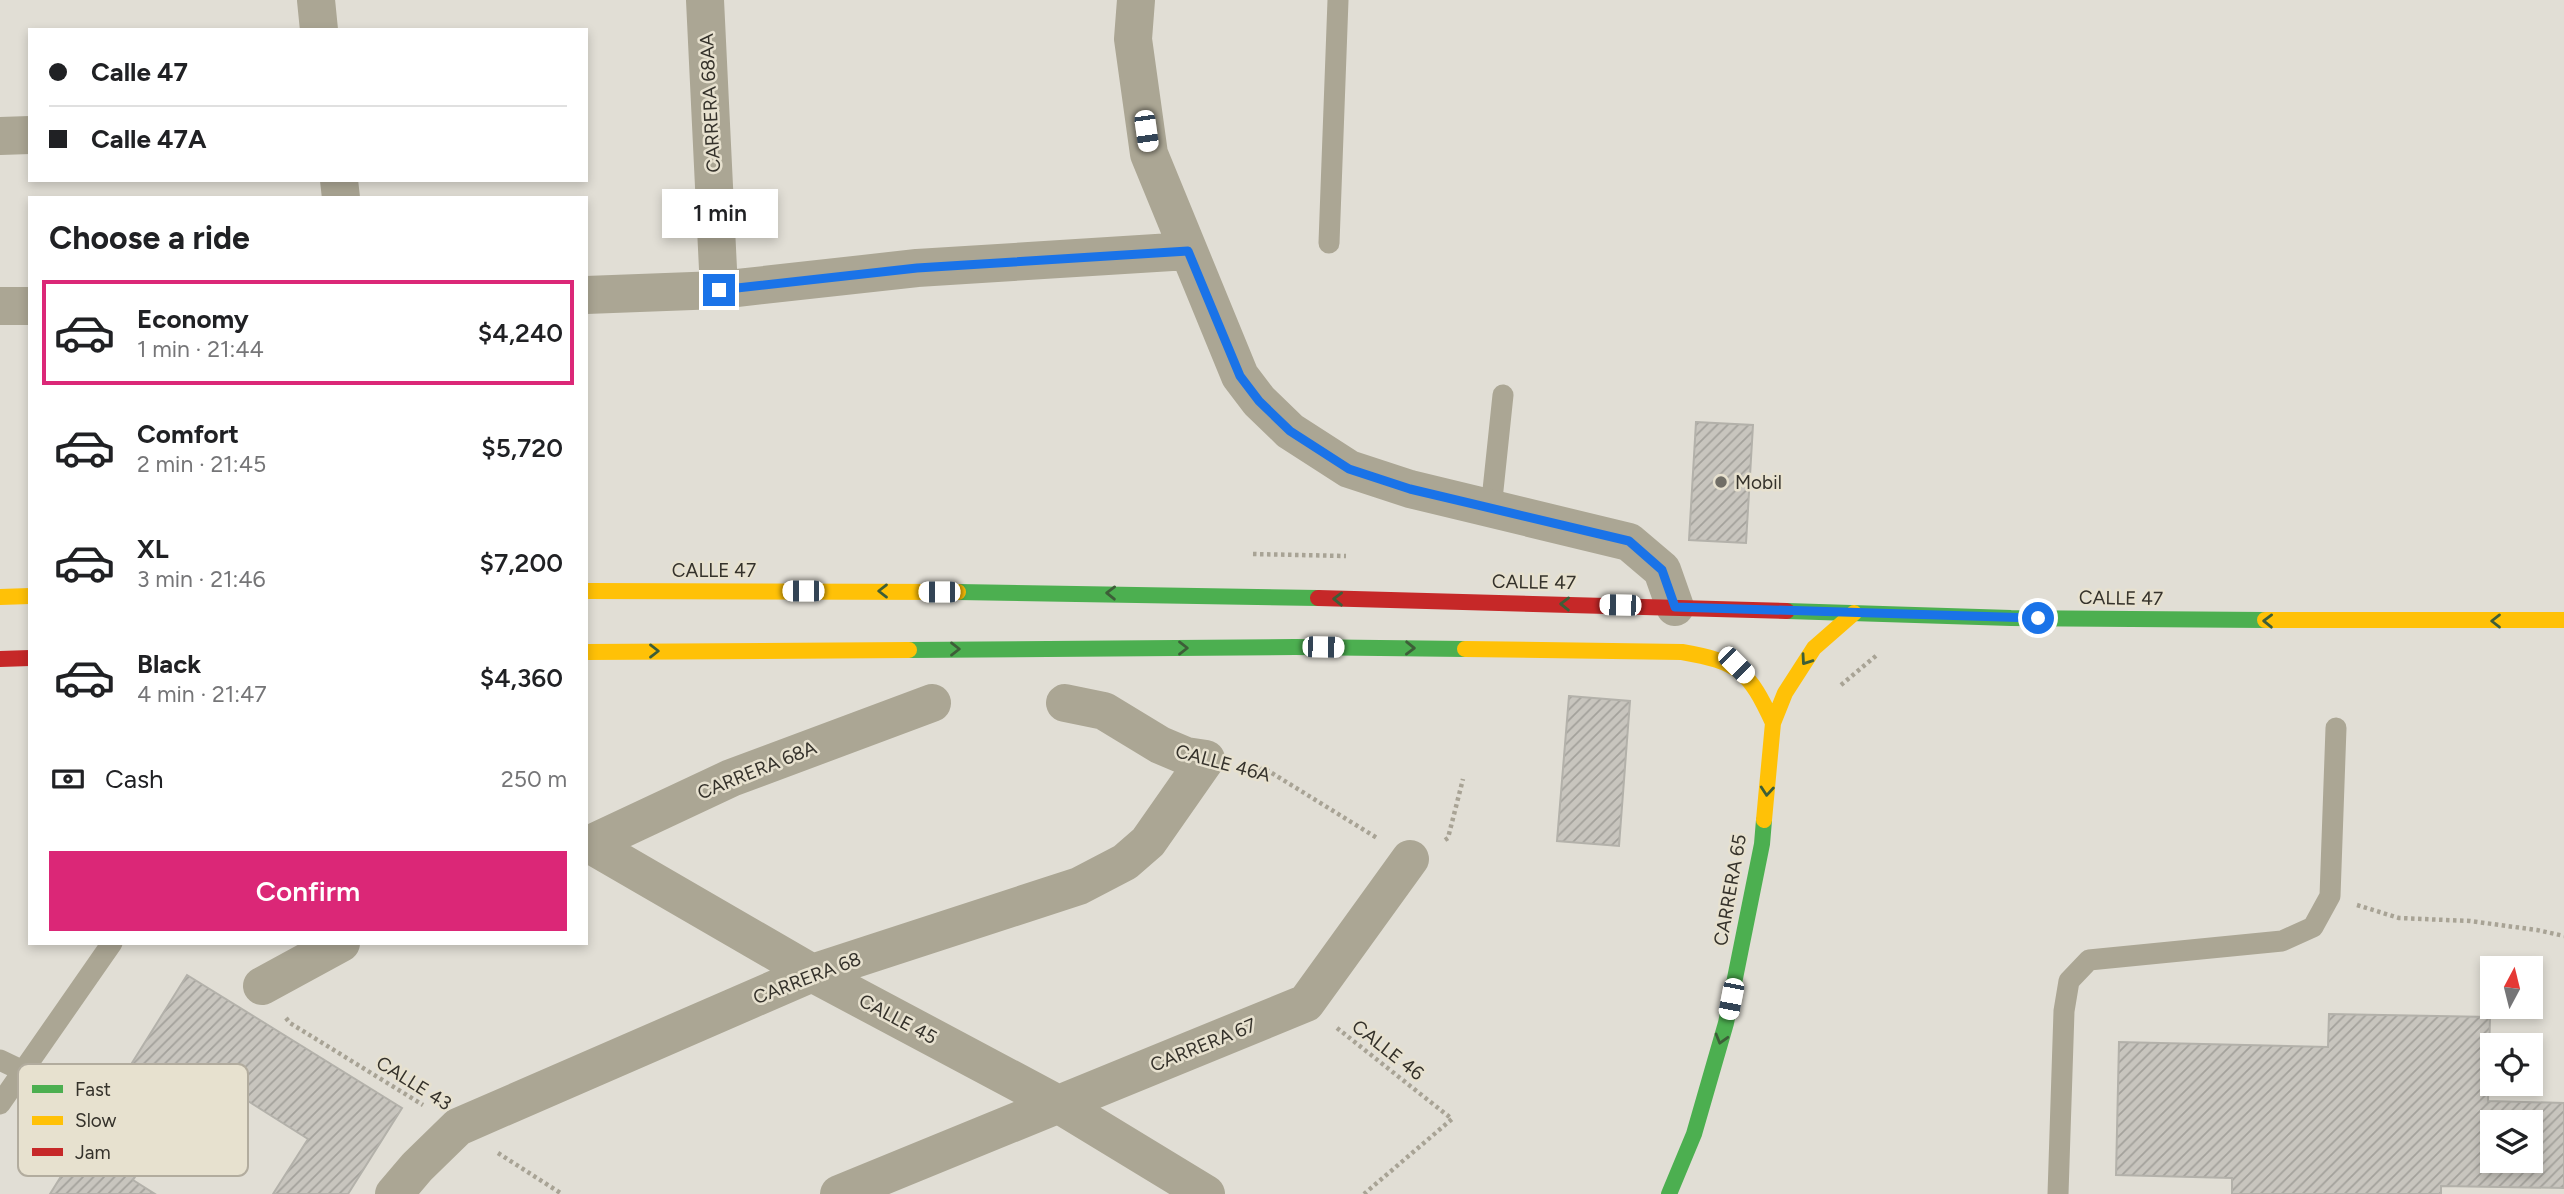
<!DOCTYPE html>
<meta charset="utf-8">
<style>
:root{--surface:#fff;--page:#f6f6f6;--text:#202124;--muted:#757577;--line:#e0e0e0;--accent:#db2777}
body{margin:0;font-family:Figtree,sans-serif;background:var(--page);color:var(--text);height:100vh;display:flex;flex-direction:column;font-size:26px;white-space:nowrap}
*{box-sizing:border-box;margin:0}
p{font-size:23px;color:var(--muted)}
.icon{flex:none;width:38px;height:38px;fill:none;stroke:currentColor;stroke-width:2;stroke-linecap:round;stroke-linejoin:round}
.map{position:relative;flex:1;overflow:hidden}
.panel{position:absolute;left:28px;top:196px;width:560px;height:749px;display:flex;flex-direction:column;background:var(--surface);border-radius:0px;box-shadow:0 4px 10px #0003}
.panel>*{flex:none}
.top-card{position:absolute;left:28px;top:28px;width:560px;height:154px;border-radius:0px;box-shadow:0 4px 10px #0003;display:grid;align-content:center;height:154px;padding:0 21px;background:var(--surface)}
.needle{width:46px;rotate:7deg}
.tools{position:absolute;left:2480px;top:956px;display:grid;gap:14px}
.tools a{display:grid;place-items:center;width:63px;height:63px;border-radius:0px;background:var(--surface);box-shadow:0 4px 10px #0003;font-size:35px}
.end{position:absolute;width:32px;height:32px;margin:-16px;border:9px solid #1a73e8;background:#fff;box-shadow:0 0 0 4px #fff}
.from{border-radius:50%}
.bubble{position:absolute;height:49px;border-radius:0px;background:var(--surface);box-shadow:0 4px 10px #0003;font-size:23px;font-weight:600;line-height:49px;text-align:center}
.car{position:absolute;width:21px;height:42px;margin:-21px -10px;border-radius:9px;box-shadow:0 0 5px 2px #0007;background:linear-gradient(#fff 24%,#345 0 40%,#fff 0 76%,#345 0 86%,#fff 0)}
.top-card b{display:flex;align-items:center;gap:24px;height:66px;font-size:26px}
.top-card b+b{border-top:2px solid var(--line)}
.top-card i{width:18px;height:18px;background:var(--text)}
ul{padding:0;list-style:none}
li{display:flex;align-items:center;gap:21px;height:105px;margin:0 14px 10px;padding:0 7px;border:4px solid transparent;border-radius:0px}
li div{flex:1}
li b{display:block;font-size:26px}
li em{font-style:normal;font-weight:600}
li.selected{border-color:var(--accent)}
li>.icon{width:63px;height:63px;stroke-width:1.5}
h2{padding:0 21px;font-size:32px;line-height:84px}
.pay{display:flex;align-items:center;gap:18px;height:77px;padding:0 21px;font-size:26px}
.pay p{margin-inline-start:auto}
.button{display:flex;gap:14px;margin-top:auto;padding:14px 21px}
.button a{flex:1;height:80px;border-radius:0px;background:var(--accent);color:#fff;font-size:28px;font-weight:600;line-height:80px;text-align:center}
.map>svg:first-child{display:block}
</style>
<div class="map">
<svg width="2564" height="1194" viewBox="0 0 2564 1194">
<defs>
<pattern id="building-hatch" width="6" height="6" patternUnits="userSpaceOnUse" patternTransform="scale(1.75)"><rect width="6" height="6" fill="#c8c5be"/><path d="M-1 1l2-2M0 6l6-6M5 7l2-2" fill="none" stroke="#a3a19b"/></pattern>
</defs>
<rect width="100%" height="100%" fill="#e1ded5"/>
<path fill="url(#building-hatch)" stroke="#b3b1aa" stroke-width="2" fill-rule="evenodd" d="M 1696,422 L 1753,425 L 1746,543 L 1689,540 Z
M 1569,696 L 1630,701 L 1619,846 L 1557,841 Z
M 187,975 L 402,1108 L 348,1194 L 273,1194 L 308,1139 L 221,1084 L 190,1093 L 133,1180 L 155,1194 L 50,1194 Z
M 2329,1014 L 2490,1017 L 2488,1101 L 2564,1103 L 2564,1188 L 2441,1186 L 2441,1194 L 2232,1194 L 2232,1178 L 2116,1175 L 2119,1042 L 2328,1047 ZM 2492,1122 L 2530,1122 L 2530,1160 L 2492,1160 Z"/>
<g fill="none" stroke-linecap="round" stroke-linejoin="round">
<path stroke="#a8a395" stroke-width="4.5" stroke-dasharray="3.5 3.5" stroke-linecap="butt" d="M 1253,554 L 1346,556
M 1841,685 L 1877,655
M 1245,766 L 1267,770 L 1377,838
M 1445,840 L 1448,838 L 1463,779
M 2357,905 L 2399,918 L 2470,921 L 2537,930 L 2564,936
M 286,1018 L 290,1023 L 423,1105
M 1337,1028 L 1452,1119 L 1364,1194
M 498,1153 L 562,1194"/>
<path stroke="#aba694" stroke-width="21" d="M 1329,243 L 1338,0
M 1491,509 L 1503,395
M 0,1060 L 23,1071
M 0,1104 L 112,943
M 2058,1194 L 2064,1011 L 2069,981 L 2089,960 L 2282,941 L 2313,927 L 2330,896 L 2336,728"/>
<path stroke="#aba694" stroke-width="38" d="M 316,0 L 319,30
M 705,0 L 719,290
M 1136,0 L 1133,39 L 1149,154 L 1240,376 L 1259,401 L 1290,431 L 1349,469 L 1410,489 L 1629,542 L 1662,570 L 1675,607
M 0,136 L 30,135
M 339,180 L 341,198
M 586,295 L 719,290 L 917,268 L 1188,251
M 0,306 L 30,306
M 591,845 L 812,973 L 1058,1104 L 1206,1194
M 586,846 L 731,778 L 932,703
M 262,986 L 341,943
M 394,1194 L 417,1167 L 458,1127 L 812,973 L 1079,886 L 1125,862 L 1148,842 L 1206,759 L 1186,756 L 1160,745 L 1104,711 L 1065,703
M 839,1194 L 1306,1003 L 1410,859"/>
<path stroke="#4caf50" stroke-width="16" d="M 958,592 L 1318,598
M 1787,611 L 2011,618 L 2265,620
M 909,650 L 1295,647 L 1465,649
M 1669,1194 L 1694,1134 L 1726,1023 L 1762,844 L 1764,820"/>
<path stroke="#ffc107" stroke-width="16" d="M 586,591 L 958,592
M 0,597 L 30,596
M 2265,620 L 2564,620
M 1465,649 L 1682,652 C 1739,662 1749,671 1773,723
M 586,652 L 909,650
M 1764,820 L 1773,723 L 1785,693 L 1814,648 L 1854,613"/>
<path stroke="#c62828" stroke-width="16" d="M 1318,598 L 1787,611
M 0,659 L 30,658"/>
</g>
<defs><path id="oneway-chevron" d="M-2-3.5L2.5 0L-2 3.5" fill="none" stroke-width="1.6" stroke-linecap="round" stroke-linejoin="round" transform="scale(1.75)"/></defs>
<g stroke="#3d5e38">
<use href="#oneway-chevron" transform="translate(883 591) rotate(-180)"/>
<use href="#oneway-chevron" transform="translate(1111 593) rotate(-179)"/>
<use href="#oneway-chevron" transform="translate(1338 599) rotate(-179)"/>
<use href="#oneway-chevron" transform="translate(1565 604) rotate(-179)"/>
<use href="#oneway-chevron" transform="translate(2268 621) rotate(-179)"/>
<use href="#oneway-chevron" transform="translate(2496 621) rotate(180)"/>
<use href="#oneway-chevron" transform="translate(1183 648)"/>
<use href="#oneway-chevron" transform="translate(1410 648) rotate(1)"/>
<use href="#oneway-chevron" transform="translate(955 649)"/>
<use href="#oneway-chevron" transform="translate(654 651)"/>
<use href="#oneway-chevron" transform="translate(1806 660) rotate(125)"/>
<use href="#oneway-chevron" transform="translate(1767 791) rotate(95)"/>
<use href="#oneway-chevron" transform="translate(1721 1039) rotate(106)"/>
</g>
<g fill="none" stroke-linecap="round" stroke-linejoin="round">
<path stroke="#1a73e8" stroke-width="9" d="M 719,290 L 917,268 L 1188,251 L 1240,376 L 1259,401 L 1290,431 L 1349,469 L 1410,489 L 1629,541 L 1662,570 L 1675,607 L 2038,618"/>
</g>
<circle fill="#716e66" stroke="#e7e1cf" stroke-width="2.5" cx="1721" cy="482" r="7"/>
<g text-anchor="middle" dominant-baseline="central" stroke-width="5" stroke-linejoin="round" paint-order="stroke">
<g font-size="19" fill="#35322b" stroke="#e7e1cf">
<text transform="translate(710 103) rotate(-93)">CARRERA 68AA</text>
<text x="714" y="570">CALLE 47</text>
<text transform="translate(1534 582) rotate(1)">CALLE 47</text>
<text transform="translate(2121 598) rotate(1)">CALLE 47</text>
<text transform="translate(1223 763) rotate(15)">CALLE 46A</text>
<text transform="translate(757 770) rotate(-22)">CARRERA 68A</text>
<text transform="translate(1730 890) rotate(-80)">CARRERA 65</text>
<text transform="translate(807 978) rotate(-21)">CARRERA 68</text>
<text transform="translate(898 1019) rotate(28)">CALLE 45</text>
<text transform="translate(1203 1045) rotate(-22)">CARRERA 67</text>
<text transform="translate(1388 1050) rotate(38)">CALLE 46</text>
<text transform="translate(414 1083) rotate(32)">CALLE 43</text>
</g>
<g font-size="19" fill="#35322b" stroke="#e7e1cf" text-anchor="start">
<text x="1735" y="482">Mobil</text>
</g>
</g>
<rect x="18" y="1064" width="230" height="112" rx="10" fill="#e7e1cf" stroke="#b2ac9e" stroke-width="2"/>
<rect x="32" y="1085" width="31" height="8" fill="#4caf50"/>
<rect x="32" y="1116" width="31" height="9" fill="#ffc107"/>
<rect x="32" y="1148" width="31" height="8" fill="#c62828"/>
<g font-size="19" fill="#35322b">
<text x="75" y="1096">Fast</text>
<text x="75" y="1127">Slow</text>
<text x="75" y="1159">Jam</text>
</g>
</svg>
<div class="tools">
<a><svg class="needle" viewBox="-14 -14 28 28"><path d="M0-13l5 13h-10z" fill="#e53935"/><path d="M0 13l5-13h-10z" fill="#757577"/></svg></a>
<a><svg class="icon" aria-label="locate" viewBox="0 0 24 24"><circle cx="12" cy="12" r="6"/><path d="M12 2v4M12 18v4M2 12h4M18 12h4"/></svg></a>
<a><svg class="icon" aria-label="layers" viewBox="0 0 24 24"><path d="M12 4l9 5-9 5-9-5zM3 14l9 5 9-5"/></svg></a>
</div>
<i class="end from" style="left:2038px;top:618px"></i>
<i class="end" style="left:719px;top:290px"></i>
<div class="bubble" style="left:662px;top:189px;width:116px">1 min</div>
<i class="car" style="left:1146px;top:131px;rotate:172deg"></i>
<i class="car" style="left:803px;top:591px;rotate:270deg"></i>
<i class="car" style="left:939px;top:592px;rotate:270deg"></i>
<i class="car" style="left:1620px;top:605px;rotate:271deg"></i>
<i class="car" style="left:1323px;top:647px;rotate:91deg"></i>
<i class="car" style="left:1736px;top:665px;rotate:135deg"></i>
<i class="car" style="left:1731px;top:999px;rotate:191deg"></i>
<div class="top-card">
<b><i class="from"></i>Calle 47</b>
<b><i></i>Calle 47A</b>
</div>
<section class="panel">
<h2>Choose a ride</h2>
<ul>
<li class="selected"><svg class="icon" aria-label="car" viewBox="0 0 24 24"><path d="M5 17H2v-5l4-1 3-4h7l3 4 3 1v5h-3M9 17h6M6 11h13"/><circle cx="7" cy="17" r="2"/><circle cx="17" cy="17" r="2"/></svg><div><b>Economy</b><p>1 min · 21:44</p></div><em>$4,240</em></li>
<li><svg class="icon" aria-label="car" viewBox="0 0 24 24"><path d="M5 17H2v-5l4-1 3-4h7l3 4 3 1v5h-3M9 17h6M6 11h13"/><circle cx="7" cy="17" r="2"/><circle cx="17" cy="17" r="2"/></svg><div><b>Comfort</b><p>2 min · 21:45</p></div><em>$5,720</em></li>
<li><svg class="icon" aria-label="car" viewBox="0 0 24 24"><path d="M5 17H2v-5l4-1 3-4h7l3 4 3 1v5h-3M9 17h6M6 11h13"/><circle cx="7" cy="17" r="2"/><circle cx="17" cy="17" r="2"/></svg><div><b>XL</b><p>3 min · 21:46</p></div><em>$7,200</em></li>
<li><svg class="icon" aria-label="car" viewBox="0 0 24 24"><path d="M5 17H2v-5l4-1 3-4h7l3 4 3 1v5h-3M9 17h6M6 11h13"/><circle cx="7" cy="17" r="2"/><circle cx="17" cy="17" r="2"/></svg><div><b>Black</b><p>4 min · 21:47</p></div><em>$4,360</em></li>
</ul>
<div class="pay"><svg class="icon" aria-label="cash" viewBox="0 0 24 24"><path d="M3 7h18v10H3z"/><circle cx="12" cy="12" r="2"/></svg>Cash<p>250 m</p></div>
<div class="button"><a>Confirm</a></div>
</section>
</div>
